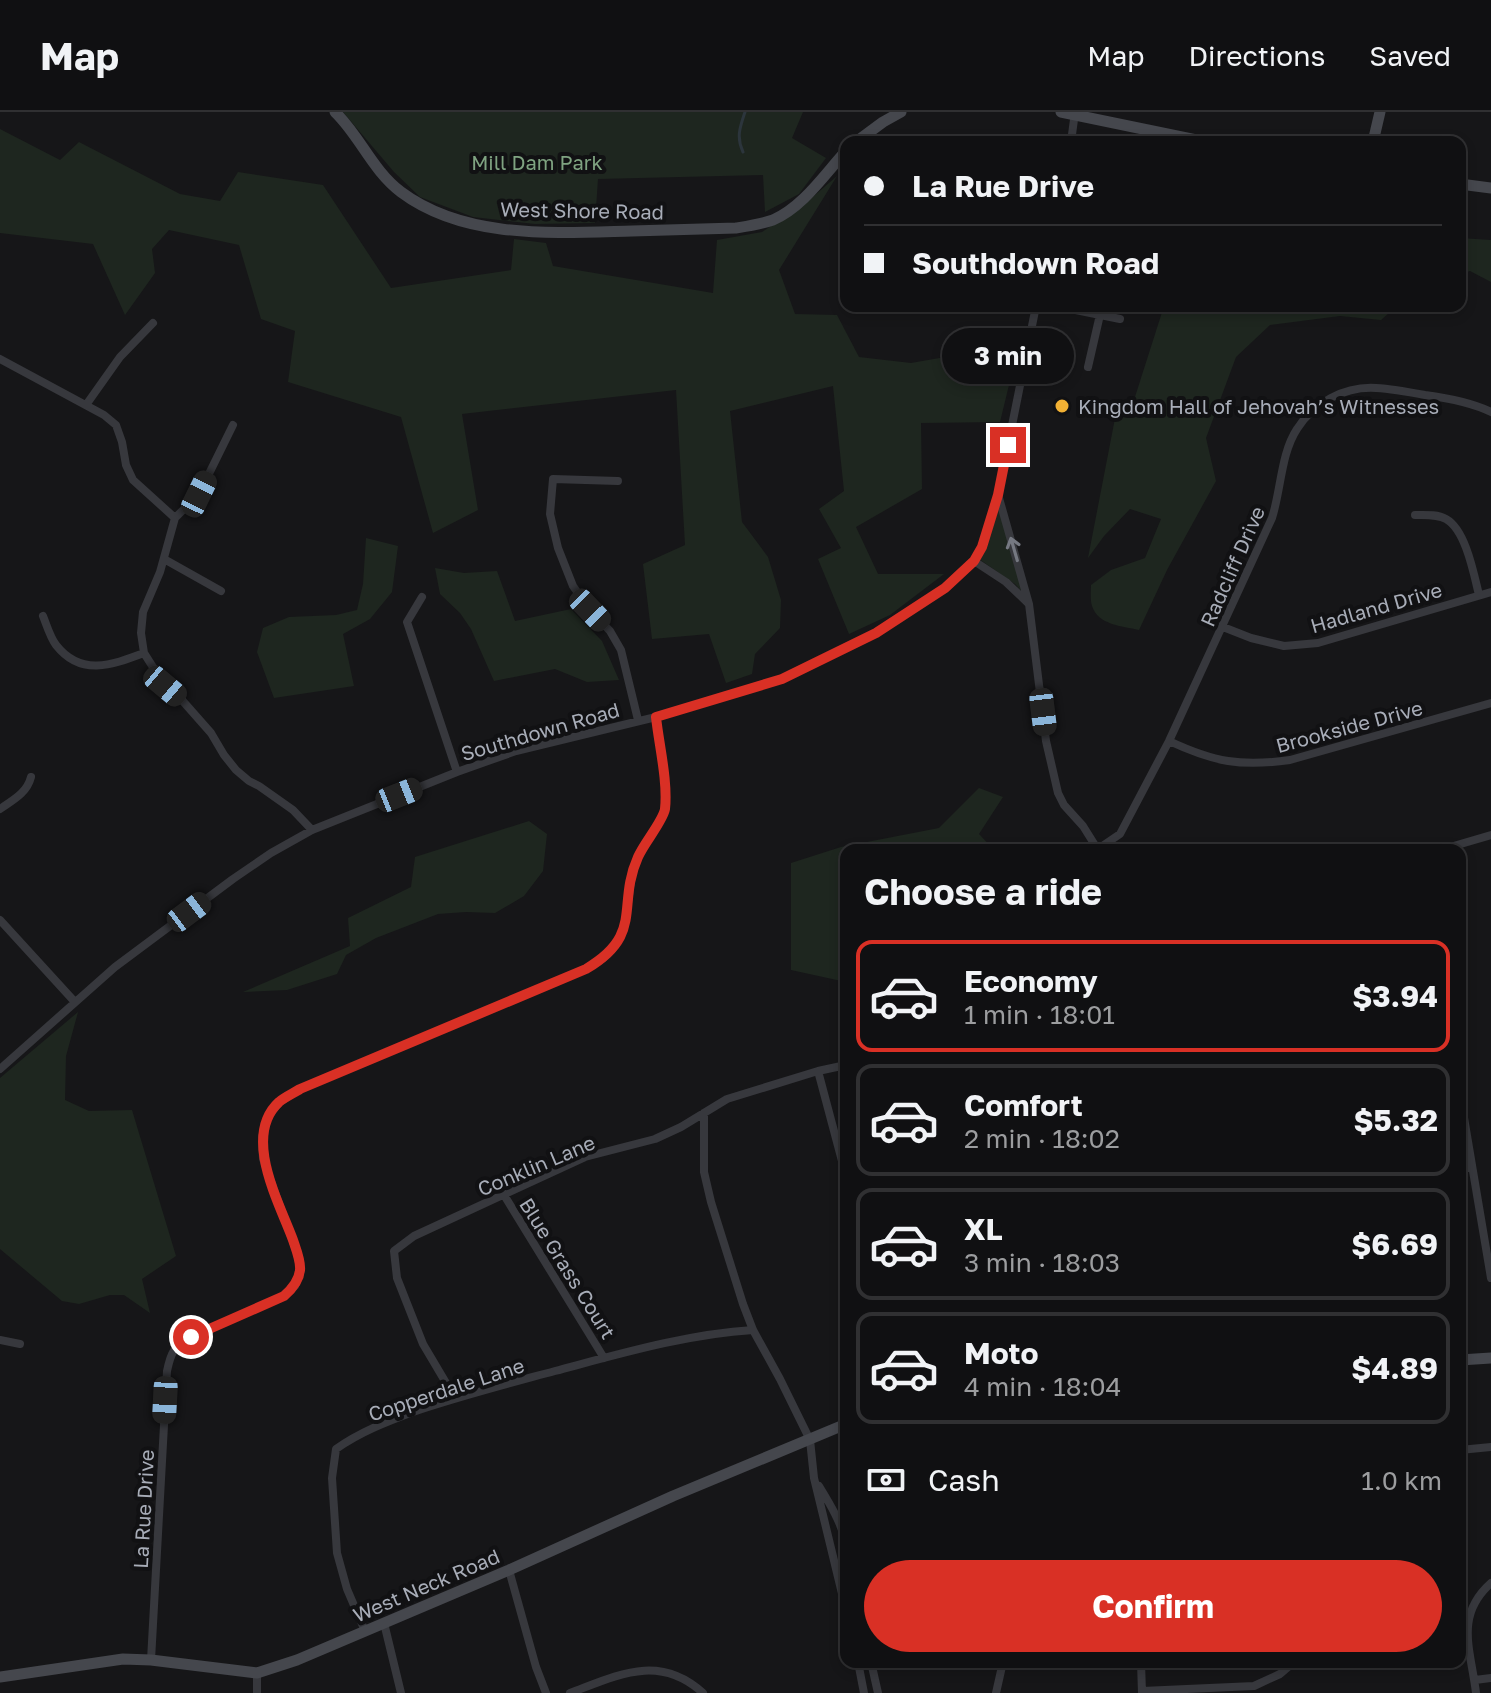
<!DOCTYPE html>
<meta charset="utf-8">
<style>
:root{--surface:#101012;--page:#19191b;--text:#f1f3f6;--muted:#9c9d9f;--line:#303032;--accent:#d93025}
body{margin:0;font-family:"Golos Text",sans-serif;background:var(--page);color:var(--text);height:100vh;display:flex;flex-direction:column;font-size:30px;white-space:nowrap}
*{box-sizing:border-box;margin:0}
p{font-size:26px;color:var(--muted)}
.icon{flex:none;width:44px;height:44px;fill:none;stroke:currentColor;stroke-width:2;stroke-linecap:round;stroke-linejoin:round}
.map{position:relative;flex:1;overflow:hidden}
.drawer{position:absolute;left:840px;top:732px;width:626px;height:824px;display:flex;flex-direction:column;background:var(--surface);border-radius:16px;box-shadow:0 4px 12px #0003,0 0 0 2px var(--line)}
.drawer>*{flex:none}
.banner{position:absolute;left:840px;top:24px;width:626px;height:176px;border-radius:16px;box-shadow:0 4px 12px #0003,0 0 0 2px var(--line);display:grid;align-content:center;height:176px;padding:0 24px;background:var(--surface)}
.end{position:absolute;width:36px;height:36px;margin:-18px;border:10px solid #d93025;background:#fff;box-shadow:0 0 0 4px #fff}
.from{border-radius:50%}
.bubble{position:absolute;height:56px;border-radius:28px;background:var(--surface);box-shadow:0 4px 12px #0003,0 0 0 2px var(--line);font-size:26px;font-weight:700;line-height:56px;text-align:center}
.car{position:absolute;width:24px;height:48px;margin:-24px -12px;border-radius:10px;box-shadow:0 0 6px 2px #0007;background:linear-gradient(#222 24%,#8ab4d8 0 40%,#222 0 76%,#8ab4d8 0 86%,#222 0)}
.banner b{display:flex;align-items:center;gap:28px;height:76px;font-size:30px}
.banner b+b{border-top:2px solid var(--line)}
.banner i{width:20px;height:20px;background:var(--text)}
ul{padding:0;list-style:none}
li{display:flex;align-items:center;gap:24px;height:112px;margin:0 16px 12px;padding:0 8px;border:4px solid var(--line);border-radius:16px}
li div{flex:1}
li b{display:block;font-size:30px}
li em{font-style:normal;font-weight:700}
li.on{border-color:var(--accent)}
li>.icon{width:72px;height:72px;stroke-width:1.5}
h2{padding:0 24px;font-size:36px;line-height:96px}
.pay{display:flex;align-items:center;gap:20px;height:88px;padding:0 24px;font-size:30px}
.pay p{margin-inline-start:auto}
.primary-button{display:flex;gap:16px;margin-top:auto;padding:16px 24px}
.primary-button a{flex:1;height:92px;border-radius:48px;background:var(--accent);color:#fff;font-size:32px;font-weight:700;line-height:92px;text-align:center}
header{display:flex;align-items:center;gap:48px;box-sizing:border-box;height:112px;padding:0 40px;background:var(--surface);border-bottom:2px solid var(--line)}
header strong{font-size:38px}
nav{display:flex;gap:44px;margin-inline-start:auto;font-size:28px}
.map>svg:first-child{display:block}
</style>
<header>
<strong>Map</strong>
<nav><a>Map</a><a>Directions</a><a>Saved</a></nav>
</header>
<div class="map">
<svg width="1491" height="1581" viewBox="0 0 1491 1581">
<rect width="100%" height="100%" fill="#161618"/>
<path fill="#1e261f" d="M 343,0 L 803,0 L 792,26 L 826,46 L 799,82 L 765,100 L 763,63 L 598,67 L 595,111 L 535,112 L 473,105 L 420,85 L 394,60 Z
M 0,17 L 60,48 L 79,30 L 180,82 L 220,89 L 238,60 L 323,73 L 391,176 L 511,158 L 514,127 L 546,131 L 553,154 L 713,181 L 717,128 L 762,120 L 807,90 L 837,64 L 779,158 L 795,202 L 837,203 L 859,245 L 911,251 L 1019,232 L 1000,310 L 921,311 L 922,377 L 856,415 L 878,462 L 944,462 L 890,503 L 849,522 L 818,447 L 841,436 L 819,397 L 844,379 L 833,274 L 730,299 L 742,410 L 768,445 L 781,488 L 780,516 L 755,542 L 752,562 L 726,571 L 709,522 L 652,527 L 643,452 L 685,433 L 676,278 L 462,302 L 478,398 L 433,421 L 401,305 L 288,270 L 295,219 L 261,207 L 239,133 L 169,118 L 152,137 L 155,161 L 125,203 L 93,132 L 0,121 Z
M 1460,126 L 1491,128 L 1491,170 L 1470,159 L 1460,162 Z
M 1164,194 L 1397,194 L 1381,208 L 1340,204 L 1270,213 L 1236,245 L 1206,326 L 1216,369 L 1167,458 L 1139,518 C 1122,514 1098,513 1092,494 C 1090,488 1091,479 1091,473 L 1111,458 L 1145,446 L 1161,407 L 1130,397 L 1104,424 L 1088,446 L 1117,296 L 1134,288 Z
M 999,393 L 1024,482 L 1015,472 L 979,447 L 993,415 Z
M 366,426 L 398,434 L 392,480 L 370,507 L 343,522 L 354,574 L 274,586 L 257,540 L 263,516 L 289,505 L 336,503 L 357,498 L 363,472 Z
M 435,456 L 464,461 L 497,459 L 515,509 L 571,497 L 602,529 L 619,568 L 587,570 L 555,557 L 494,569 L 471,517 L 460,501 L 440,482 Z
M 979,676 L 1003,685 L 979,722 L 994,738 L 846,738 L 846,870 L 791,858 L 791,751 L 841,735 L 939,716 Z
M 529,709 L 547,722 L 543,759 L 524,784 L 495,801 L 466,800 L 438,802 L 376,826 L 346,843 L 337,862 L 287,878 L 243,880 L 350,834 L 348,806 L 411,775 L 415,745 Z
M 78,900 L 66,944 L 65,988 L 89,999 L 132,998 L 176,1144 L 142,1167 L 150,1201 L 124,1183 L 110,1183 L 79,1192 L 62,1189 L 0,1137 L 0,966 Z"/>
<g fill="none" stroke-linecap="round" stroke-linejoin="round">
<path stroke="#2c353c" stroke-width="3" d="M 743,40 C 736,25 740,15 745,0"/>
<path stroke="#37383d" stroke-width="8" d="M 1071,30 L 1075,0
M 1056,194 L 1120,207
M 0,247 L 104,303 L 116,313 L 122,330 L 126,353 L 133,368 L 175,406 L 160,460 L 143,500 L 141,521 L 144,541 L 165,574 L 181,587 L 211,621 L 224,643 L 236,658 L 249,669 L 259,674 L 293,698 L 312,718
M 1088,255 L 1102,194
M 86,293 L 120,245 L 153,211
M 618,369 L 553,367 L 550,402 L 558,436 L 573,474 L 590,498 L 610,519 L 621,538 L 638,608
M 999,386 L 1029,492 L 1046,629 L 1058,681 L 1064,693 L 1083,714 L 1098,738
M 1415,403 C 1425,403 1437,402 1446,407 C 1466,418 1474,463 1479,483
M 175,406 L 199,382 L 233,313
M 164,447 L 221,479
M 974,449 L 1006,470 L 1028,491
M 422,485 L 407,510 L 457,660
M 43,504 C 47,514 50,525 56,533 C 81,565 112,553 144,541
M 1223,515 L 1251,526 L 1284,534 L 1318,531 L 1491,480
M 1169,629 C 1214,650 1241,655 1290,648 L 1491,591
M 0,697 C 13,688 27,681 31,665
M 1098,737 L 1120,722 L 1169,629 L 1272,406 C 1281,378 1281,341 1297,317 C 1313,291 1345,274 1376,276 C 1392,277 1409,280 1425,283 C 1447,286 1471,290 1491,300
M 1440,738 L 1491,723
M 0,808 L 74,889
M 0,957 L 115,855 L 233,767 L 271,741 L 312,718 L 457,660 L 516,639 L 656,605 L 782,567 L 876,521 L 945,476 L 974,449 L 982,435 L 998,383 L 1036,194
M 818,959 L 846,1064
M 1460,982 L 1491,1166
M 704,1001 L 704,1060 L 711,1090 L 743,1192 L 753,1218 L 780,1267 L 810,1328 L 814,1366 L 846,1498
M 1460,1057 L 1472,1055
M 504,1083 L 604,1246
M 0,1228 L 20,1232
M 455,1286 L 423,1232 L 397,1166 L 394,1139 L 414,1124 L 585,1045 L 655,1027 L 681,1015 L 727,987 L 818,959 L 846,953
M 1460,1338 L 1491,1335
M 819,1374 C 830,1392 841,1410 846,1431
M 509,1458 L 536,1555 L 546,1581
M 384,1511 L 401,1581
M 365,1519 L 347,1477 L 337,1441 L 332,1366 L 336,1337 C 360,1320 386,1310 413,1300 C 460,1284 507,1272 555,1259 C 619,1242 687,1222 753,1218
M 151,1548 L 167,1259 C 171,1240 174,1234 191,1225 L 284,1184 L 295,1174 L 301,1158 L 297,1141 L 263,1047 L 262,1025 L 268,1004 L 280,990 L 300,977 L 586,857 C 593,853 601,849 607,843 C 635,817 623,778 638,745 C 643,731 663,709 665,697 C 668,669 659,633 656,605
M 858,1550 L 864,1581
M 871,1550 L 878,1581
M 1141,1550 L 1142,1581
M 1475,1568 L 1491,1566
M 1142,1579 L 1254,1574 L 1280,1562 L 1294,1550
M 257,1581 L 257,1561
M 570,1581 C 618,1563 659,1541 703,1581
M 996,1581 L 1003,1550
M 1476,1581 C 1471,1538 1454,1504 1491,1471"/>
<path stroke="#45474d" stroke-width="11" d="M 335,0 C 360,24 372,58 401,80 C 465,128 556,121 632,119 C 667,118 701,117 736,116 C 748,114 761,112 773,108 C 803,95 824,63 846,39
M 1061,0 L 1206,30
M 856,30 L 883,10 L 901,0
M 1373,30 L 1380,0
M 1460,72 L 1491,76
M 1460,1248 L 1491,1246
M 0,1565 L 123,1547 L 151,1548 L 257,1561 L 297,1548 L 509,1458 L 673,1384 L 846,1312"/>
</g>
<defs><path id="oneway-shaft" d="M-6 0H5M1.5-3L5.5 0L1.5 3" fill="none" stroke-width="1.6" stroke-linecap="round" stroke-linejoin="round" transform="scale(2)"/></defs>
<use stroke="#757881" href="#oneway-shaft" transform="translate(1014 437) rotate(-106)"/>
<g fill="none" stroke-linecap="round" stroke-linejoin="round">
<path stroke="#d93025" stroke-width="10" d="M 191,1225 L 284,1184 C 292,1177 299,1169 300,1158 C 301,1149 296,1137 293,1128 C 279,1090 242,1024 279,990 C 285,985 294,981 300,977 L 586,857 C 645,822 616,794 638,745 C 644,731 663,709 665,697 C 668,669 659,633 656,605 L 782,567 L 876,521 L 945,476 L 974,449 L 982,435 L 998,383 L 1008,333"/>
</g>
<circle fill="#f2b134" stroke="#111113" stroke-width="3" cx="1062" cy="294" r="8"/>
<g text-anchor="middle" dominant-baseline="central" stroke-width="8" stroke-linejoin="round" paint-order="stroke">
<g font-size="20" fill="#7fa381" stroke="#111113">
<text x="537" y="50">Mill Dam Park</text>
</g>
<g font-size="20" fill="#a8adb8" stroke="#111113">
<text transform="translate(582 98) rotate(1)">West Shore Road</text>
<text transform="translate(1232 454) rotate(-66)">Radcliff Drive</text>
<text transform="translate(1376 495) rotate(-16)">Hadland Drive</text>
<text transform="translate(1349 614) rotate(-15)">Brookside Drive</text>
<text transform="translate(540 619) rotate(-16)">Southdown Road</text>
<text transform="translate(536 1053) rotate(-23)">Conklin Lane</text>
<text transform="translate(568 1156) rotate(58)">Blue Grass Court</text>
<text transform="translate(446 1277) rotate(-18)">Copperdale Lane</text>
<text transform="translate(143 1397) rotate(-87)">La Rue Drive</text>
<text transform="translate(426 1473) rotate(-23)">West Neck Road</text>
</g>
<g font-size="20" fill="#a8adb8" stroke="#111113" text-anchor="start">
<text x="1078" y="294">Kingdom Hall of Jehovah’s Witnesses</text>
</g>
</g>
</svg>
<i class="end from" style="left:191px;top:1225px"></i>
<i class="end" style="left:1008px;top:333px"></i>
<div class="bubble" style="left:942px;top:216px;width:132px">3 min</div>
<i class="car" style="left:199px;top:382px;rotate:26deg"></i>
<i class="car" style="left:590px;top:498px;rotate:136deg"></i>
<i class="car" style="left:165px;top:574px;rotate:130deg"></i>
<i class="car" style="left:1043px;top:600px;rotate:173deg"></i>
<i class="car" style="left:399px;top:683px;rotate:68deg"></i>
<i class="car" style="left:189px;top:800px;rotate:53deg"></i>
<i class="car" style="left:165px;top:1288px;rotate:183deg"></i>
<div class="banner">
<b><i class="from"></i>La Rue Drive</b>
<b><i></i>Southdown Road</b>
</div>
<section class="drawer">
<h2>Choose a ride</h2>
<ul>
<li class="on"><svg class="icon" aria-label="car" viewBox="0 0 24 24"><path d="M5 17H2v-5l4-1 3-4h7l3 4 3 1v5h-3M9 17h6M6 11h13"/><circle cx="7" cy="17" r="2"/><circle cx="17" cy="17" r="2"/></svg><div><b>Economy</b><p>1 min · 18:01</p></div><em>$3.94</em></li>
<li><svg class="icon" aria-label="car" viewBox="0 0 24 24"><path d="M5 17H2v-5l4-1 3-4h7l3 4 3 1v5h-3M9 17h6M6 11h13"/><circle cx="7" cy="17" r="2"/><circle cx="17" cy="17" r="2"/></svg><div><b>Comfort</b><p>2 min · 18:02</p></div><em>$5.32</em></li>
<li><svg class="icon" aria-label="car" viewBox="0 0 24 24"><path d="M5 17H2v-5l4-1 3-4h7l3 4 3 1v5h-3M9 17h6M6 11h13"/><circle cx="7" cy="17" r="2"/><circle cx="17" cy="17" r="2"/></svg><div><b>XL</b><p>3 min · 18:03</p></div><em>$6.69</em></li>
<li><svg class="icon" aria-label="car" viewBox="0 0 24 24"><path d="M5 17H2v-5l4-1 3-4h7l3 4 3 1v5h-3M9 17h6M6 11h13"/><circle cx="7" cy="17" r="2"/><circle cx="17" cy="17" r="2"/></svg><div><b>Moto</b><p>4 min · 18:04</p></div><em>$4.89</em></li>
</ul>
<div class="pay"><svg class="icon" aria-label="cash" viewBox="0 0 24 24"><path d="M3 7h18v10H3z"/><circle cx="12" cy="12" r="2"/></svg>Cash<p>1.0 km</p></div>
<div class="primary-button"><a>Confirm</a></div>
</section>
</div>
